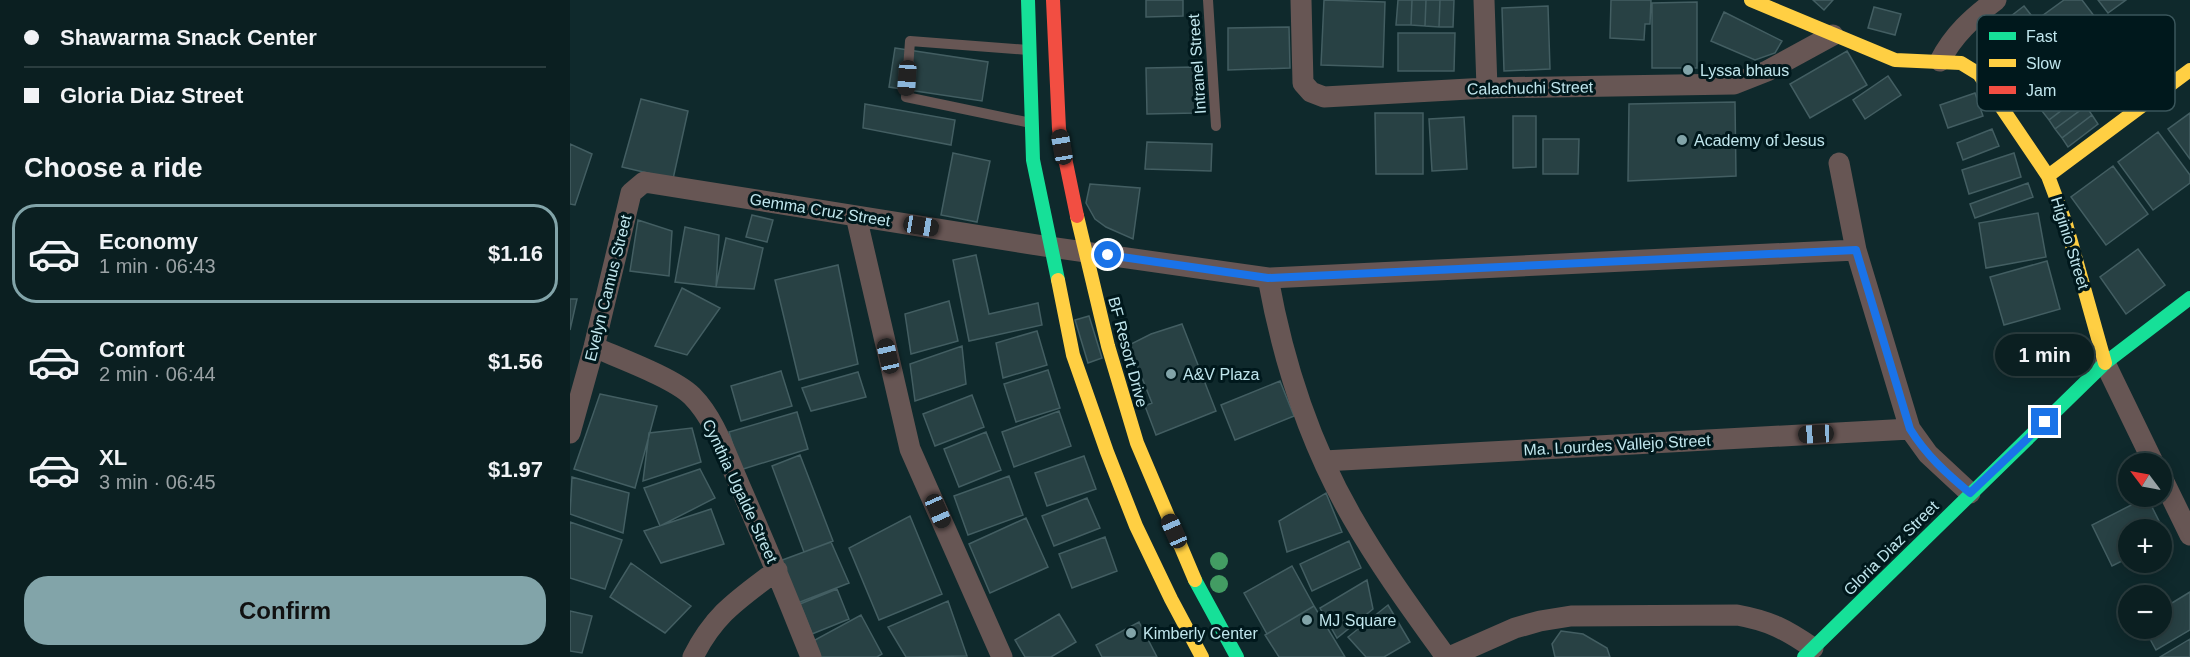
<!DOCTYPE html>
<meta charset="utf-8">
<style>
:root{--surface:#0b1f21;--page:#192c2e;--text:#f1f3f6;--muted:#9aa2a5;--line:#2b3d3f;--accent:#82a4a9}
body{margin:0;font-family:Arial,sans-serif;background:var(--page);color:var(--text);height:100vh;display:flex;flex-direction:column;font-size:22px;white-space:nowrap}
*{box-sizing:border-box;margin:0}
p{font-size:20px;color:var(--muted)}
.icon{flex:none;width:33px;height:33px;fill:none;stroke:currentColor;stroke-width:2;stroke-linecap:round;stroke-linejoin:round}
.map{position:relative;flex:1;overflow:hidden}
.panel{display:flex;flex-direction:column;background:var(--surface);width:570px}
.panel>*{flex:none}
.top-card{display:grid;align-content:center;height:132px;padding:0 24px;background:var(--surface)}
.needle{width:39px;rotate:302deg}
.controls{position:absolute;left:1548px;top:453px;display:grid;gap:12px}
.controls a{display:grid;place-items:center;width:54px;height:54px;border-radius:50%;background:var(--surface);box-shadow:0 3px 15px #0003,0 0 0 2px var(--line);font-size:30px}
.end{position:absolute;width:27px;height:27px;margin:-14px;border:8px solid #1a73e8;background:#fff;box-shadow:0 0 0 3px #fff}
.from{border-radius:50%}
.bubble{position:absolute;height:42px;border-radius:21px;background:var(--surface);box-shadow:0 3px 15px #0003,0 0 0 2px var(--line);font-size:20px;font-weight:700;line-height:42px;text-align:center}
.car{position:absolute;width:18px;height:36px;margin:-18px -9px;border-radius:8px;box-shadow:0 0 4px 2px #0007;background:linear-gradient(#222 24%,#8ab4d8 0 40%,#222 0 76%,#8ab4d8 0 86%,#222 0)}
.top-card b{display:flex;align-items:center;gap:21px;height:57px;font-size:22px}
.top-card b+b{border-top:2px solid var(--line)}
.top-card i{width:15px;height:15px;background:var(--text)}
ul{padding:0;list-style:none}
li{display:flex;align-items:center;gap:18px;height:99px;margin:0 12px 9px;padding:0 12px;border:3px solid transparent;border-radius:24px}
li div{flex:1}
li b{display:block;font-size:22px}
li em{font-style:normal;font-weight:700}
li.on{border-color:var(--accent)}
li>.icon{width:54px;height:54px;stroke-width:1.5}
h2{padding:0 24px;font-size:27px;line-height:72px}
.action{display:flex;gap:12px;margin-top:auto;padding:12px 24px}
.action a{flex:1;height:69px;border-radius:24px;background:var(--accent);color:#111;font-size:24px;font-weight:700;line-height:69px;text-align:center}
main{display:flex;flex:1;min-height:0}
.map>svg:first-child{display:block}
</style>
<main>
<section class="panel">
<div class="top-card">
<b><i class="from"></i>Shawarma Snack Center</b>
<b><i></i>Gloria Diaz Street</b>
</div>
<h2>Choose a ride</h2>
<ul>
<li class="on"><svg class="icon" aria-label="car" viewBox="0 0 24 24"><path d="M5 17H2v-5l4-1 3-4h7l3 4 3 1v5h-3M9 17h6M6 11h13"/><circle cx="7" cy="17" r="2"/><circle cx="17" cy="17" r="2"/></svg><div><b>Economy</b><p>1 min · 06:43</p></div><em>$1.16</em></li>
<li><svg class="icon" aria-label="car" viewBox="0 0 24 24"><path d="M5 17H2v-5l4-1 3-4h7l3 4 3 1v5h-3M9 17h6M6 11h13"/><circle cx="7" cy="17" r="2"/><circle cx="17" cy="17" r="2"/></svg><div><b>Comfort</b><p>2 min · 06:44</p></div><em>$1.56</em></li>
<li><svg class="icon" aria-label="car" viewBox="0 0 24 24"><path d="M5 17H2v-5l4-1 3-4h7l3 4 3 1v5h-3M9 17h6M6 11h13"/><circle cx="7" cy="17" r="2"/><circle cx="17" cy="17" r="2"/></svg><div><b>XL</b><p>3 min · 06:45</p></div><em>$1.97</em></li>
</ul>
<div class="action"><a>Confirm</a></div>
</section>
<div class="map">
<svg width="1620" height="657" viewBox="0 0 1620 657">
<rect width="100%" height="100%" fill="#0f292c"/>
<path fill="#284144" stroke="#435e62" stroke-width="1.5" d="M 576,0 L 613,0 L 613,16 L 576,17 Z
M 754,0 L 815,2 L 813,67 L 751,65 Z
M 828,0 L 842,0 L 841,25 L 826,25 Z
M 842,0 L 856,0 L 855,26 L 841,25 Z
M 856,0 L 870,0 L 869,27 L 855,26 Z
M 870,0 L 884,0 L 883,27 L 869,27 Z
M 1041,0 L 1081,0 L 1080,24 L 1075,24 L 1074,40 L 1040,38 Z
M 1243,0 L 1263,0 L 1254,10 Z
M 1494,0 L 1512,0 L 1531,25 L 1497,50 L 1472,16 Z
M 1528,0 L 1556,0 L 1538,13 Z
M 1127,2 L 1127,68 L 1082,68 L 1082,3 Z
M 978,6 L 980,69 L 934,71 L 932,8 Z
M 1454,6 L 1493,56 L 1449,90 L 1410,40 Z
M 1304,7 L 1331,14 L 1325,35 L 1298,28 Z
M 1154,12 L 1212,41 L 1205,53 L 1185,60 L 1141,41 Z
M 719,27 L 720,68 L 658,70 L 658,28 Z
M 828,33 L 885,33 L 884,71 L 828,71 Z
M 325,48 L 418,62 L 412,101 L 319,87 Z
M 1277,51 L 1297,85 L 1240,118 L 1220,84 Z
M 625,67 L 626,113 L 577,114 L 576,68 Z
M 1318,76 L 1331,95 L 1295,119 L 1283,100 Z
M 1503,89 L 1509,97 L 1479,120 L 1472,111 Z
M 1405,93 L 1413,116 L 1378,128 L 1370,105 Z
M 1509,97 L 1516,106 L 1485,129 L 1479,120 Z
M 71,99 L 118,111 L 103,179 L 52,167 Z
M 1165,102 L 1166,176 L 1058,181 L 1059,104 Z
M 295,104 L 385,120 L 381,145 L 293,128 Z
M 1516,106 L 1522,115 L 1492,138 L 1485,129 Z
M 805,113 L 853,113 L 853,174 L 806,174 Z
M 1620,113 L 1620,159 L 1598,129 Z
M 1522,115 L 1528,124 L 1498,147 L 1492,138 Z
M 943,116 L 966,116 L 966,167 L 943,168 Z
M 894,117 L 897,169 L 862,171 L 859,119 Z
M 1422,129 L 1429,146 L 1393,160 L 1387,143 Z
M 1588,132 L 1620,175 L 1620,183 L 1583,210 L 1548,162 Z
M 973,139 L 1009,139 L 1008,174 L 973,174 Z
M 577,142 L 642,144 L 641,171 L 575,169 Z
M 0,144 L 22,154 L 5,205 L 0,204 Z
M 383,153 L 420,161 L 407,222 L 371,215 Z
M 1444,153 L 1451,177 L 1399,194 L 1392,170 Z
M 1543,166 L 1578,214 L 1536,245 L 1501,197 Z
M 1458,183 L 1463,197 L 1405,218 L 1400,204 Z
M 520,184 L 570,188 L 563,239 L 536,227 L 525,219 L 516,203 Z
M 1468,213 L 1476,257 L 1416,268 L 1409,223 Z
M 182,215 L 203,220 L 197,242 L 176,237 Z
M 68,220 L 102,231 L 99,276 L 60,271 Z
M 115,227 L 149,235 L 146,287 L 105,282 Z
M 156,238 L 193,248 L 184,289 L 146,287 Z
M 1568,249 L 1595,285 L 1556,314 L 1530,277 Z
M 406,255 L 419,314 L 468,303 L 472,325 L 399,341 L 383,260 Z
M 1477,261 L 1490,309 L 1434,325 L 1420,277 Z
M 268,265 L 288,364 L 229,380 L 205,280 Z
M 112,288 L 150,308 L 117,355 L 85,346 Z
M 0,299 L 7,299 L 0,330 Z
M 379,301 L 388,341 L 341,354 L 335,314 Z
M 519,316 L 532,358 L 518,363 L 505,320 Z
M 612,324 L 646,411 L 586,435 L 575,406 L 582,403 L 559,345 L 581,334 Z
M 467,331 L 477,365 L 433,378 L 426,343 Z
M 392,346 L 396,384 L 345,401 L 340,364 Z
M 478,370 L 490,408 L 446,422 L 434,384 Z
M 211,371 L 222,406 L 171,421 L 161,386 Z
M 288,372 L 296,397 L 241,411 L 232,388 Z
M 710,381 L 724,416 L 665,440 L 651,405 Z
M 30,394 L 87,406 L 65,488 L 4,469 Z
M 402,395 L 414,427 L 365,446 L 353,414 Z
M 489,411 L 501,446 L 444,467 L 432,432 Z
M 227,412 L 238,449 L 170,470 L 159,432 Z
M 122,428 L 131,462 L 73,481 L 79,433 Z
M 416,432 L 431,470 L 389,487 L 374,449 Z
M 230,455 L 263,541 L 234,552 L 202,466 Z
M 514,456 L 526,489 L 477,506 L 465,473 Z
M 130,469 L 145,498 L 90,526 L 74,488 Z
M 439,476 L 453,515 L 398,535 L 384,496 Z
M 2,477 L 59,493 L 53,533 L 0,514 Z
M 756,493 L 772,532 L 717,552 L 709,521 Z
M 1577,497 L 1598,539 L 1592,542 L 1592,530 L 1558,530 L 1558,558 L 1542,566 L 1522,525 Z
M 517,498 L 530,528 L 484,546 L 472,516 Z
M 141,509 L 154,544 L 91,563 L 74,531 Z
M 340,516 L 372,594 L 309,620 L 279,548 Z
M 456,518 L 478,567 L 420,593 L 399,544 Z
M 0,522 L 52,540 L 35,589 L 0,578 Z
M 535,537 L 547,571 L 502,588 L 489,554 Z
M 779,541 L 791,568 L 742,591 L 730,564 Z
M 261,542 L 279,583 L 225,604 L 207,562 Z
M 61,563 L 121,606 L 95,633 L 40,597 Z
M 722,566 L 744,606 L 697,634 L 674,593 Z
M 797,580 L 803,609 L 767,638 L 750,608 Z
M 267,589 L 279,619 L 242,634 L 230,604 Z
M 1620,592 L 1620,630 L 1586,650 L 1574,628 L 1592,628 L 1592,609 Z
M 378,601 L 397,656 L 336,657 L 318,627 Z
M 818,605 L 840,642 L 814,657 L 796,657 L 778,637 Z
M 744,606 L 775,657 L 709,657 L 695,635 Z
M 0,611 L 22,616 L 12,653 L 0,651 Z
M 489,614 L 506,642 L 481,657 L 455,657 L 445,640 Z
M 291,615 L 312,654 L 307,657 L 251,657 L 243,641 Z
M 569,622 L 587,657 L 532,657 L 526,645 Z
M 991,631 L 1013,634 L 1037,648 L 1040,657 L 985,657 L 982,644 Z
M 1620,639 L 1620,657 L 1590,657 Z"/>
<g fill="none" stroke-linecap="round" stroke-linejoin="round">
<path stroke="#675654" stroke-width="10" d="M 638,0 L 646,126
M 458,50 L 340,41 L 336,97 L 461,123"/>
<path stroke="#675654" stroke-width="21" d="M 731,0 L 733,83 L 741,92 L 754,97 L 917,88 L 1164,84 L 1197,71 L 1263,35
M 914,0 L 917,88
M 1370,61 C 1383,35 1403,17 1426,0
M 1269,163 L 1286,250 L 1340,429 L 1358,454 L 1400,493
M 286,216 L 340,449 L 432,657
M 698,278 C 713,361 740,444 782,517 C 810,566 843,611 876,657
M 24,347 C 49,358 104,378 122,396 C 145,419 156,455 169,484 C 194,541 218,599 241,657
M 1535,363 L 1584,464
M 0,433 L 24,347 L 61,193 L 74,182 L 480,247 L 698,278 L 1286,250
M 754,461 L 1340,429
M 1592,478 L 1620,535
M 123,657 C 145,613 169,599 207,570
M 879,657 L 945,628 L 970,621 L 1001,616 L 1167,615 C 1200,621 1215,629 1243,648"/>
<path stroke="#16e098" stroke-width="14" d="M 458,0 L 463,160 L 488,280
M 625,580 L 667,657
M 1234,657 L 1535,363 L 1620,298"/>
<path stroke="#ffcf43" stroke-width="14" d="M 1181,0 L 1325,60 L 1391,63 L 1409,74 L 1478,176 L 1496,224 L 1535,363
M 1478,176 L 1620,70
M 507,216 L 538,346 L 567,443 L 625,580
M 488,280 L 503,355 L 537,452 L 566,526 L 601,599 L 632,657"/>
<path stroke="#f24e42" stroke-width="14" d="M 483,0 L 489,129 L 507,216"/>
</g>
<g fill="#439c63">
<circle cx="649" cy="561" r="9"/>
<circle cx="649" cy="584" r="9"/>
</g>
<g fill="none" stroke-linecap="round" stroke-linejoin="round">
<path stroke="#1a73e8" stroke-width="8" d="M 538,255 L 698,278 L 1286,250 L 1340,429 C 1356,455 1377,474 1400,493 L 1475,422"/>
</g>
<g fill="#82a4a9" stroke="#00181c" stroke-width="2">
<circle cx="1118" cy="70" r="6"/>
<circle cx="1112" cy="140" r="6"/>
<circle cx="601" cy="374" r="6"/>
<circle cx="737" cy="620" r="6"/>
<circle cx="561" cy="633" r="6"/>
</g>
<g text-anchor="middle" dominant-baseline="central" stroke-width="6" stroke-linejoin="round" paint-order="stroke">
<g font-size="16" fill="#c0e6ed" stroke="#00181c">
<text transform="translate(627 64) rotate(-94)">Intranel Street</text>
<text transform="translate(960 88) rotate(-1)">Calachuchi Street</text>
<text transform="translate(250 210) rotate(9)">Gemma Cruz Street</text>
<text transform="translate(1500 243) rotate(73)">Higinio Street</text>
<text transform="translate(38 288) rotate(-76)">Evelyn Camus Street</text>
<text transform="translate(558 352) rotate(75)">BF Resort Drive</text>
<text transform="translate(1047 445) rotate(-3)">Ma. Lourdes Vallejo Street</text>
<text transform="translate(170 491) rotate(65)">Cynthia Ugalde Street</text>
<text transform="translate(1321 548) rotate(-45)">Gloria Diaz Street</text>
</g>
<g font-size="16" fill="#c0e6ed" stroke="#00181c" text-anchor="start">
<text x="1130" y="70">Lyssa bhaus</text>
<text x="1124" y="140">Academy of Jesus</text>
<text x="613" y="374">A&amp;V Plaza</text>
<text x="749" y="620">MJ Square</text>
<text x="573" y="633">Kimberly Center</text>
</g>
</g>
<rect x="1407" y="15" width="198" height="96" rx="9" fill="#00181c" stroke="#3a565b" stroke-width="1.5"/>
<rect x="1419" y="32" width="27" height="8" fill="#16e098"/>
<rect x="1419" y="59" width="27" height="8" fill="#ffcf43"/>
<rect x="1419" y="86" width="27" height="8" fill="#f24e42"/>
<g font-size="16" fill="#c0e6ed">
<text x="1456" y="42">Fast</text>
<text x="1456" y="69">Slow</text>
<text x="1456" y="96">Jam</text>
</g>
</svg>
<div class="controls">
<a><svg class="needle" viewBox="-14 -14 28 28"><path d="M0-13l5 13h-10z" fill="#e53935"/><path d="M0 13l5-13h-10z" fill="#9aa2a5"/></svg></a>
<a>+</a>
<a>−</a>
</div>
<i class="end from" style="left:538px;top:255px"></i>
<i class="end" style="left:1475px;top:422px"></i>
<div class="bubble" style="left:1425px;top:334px;width:99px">1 min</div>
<i class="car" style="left:337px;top:78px;rotate:184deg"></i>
<i class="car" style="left:492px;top:147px;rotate:350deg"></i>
<i class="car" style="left:351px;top:226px;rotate:99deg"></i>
<i class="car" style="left:318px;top:356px;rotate:347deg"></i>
<i class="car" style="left:1246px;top:434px;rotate:267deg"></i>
<i class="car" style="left:368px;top:511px;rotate:156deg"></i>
<i class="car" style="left:604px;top:531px;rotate:336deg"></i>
</div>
</main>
